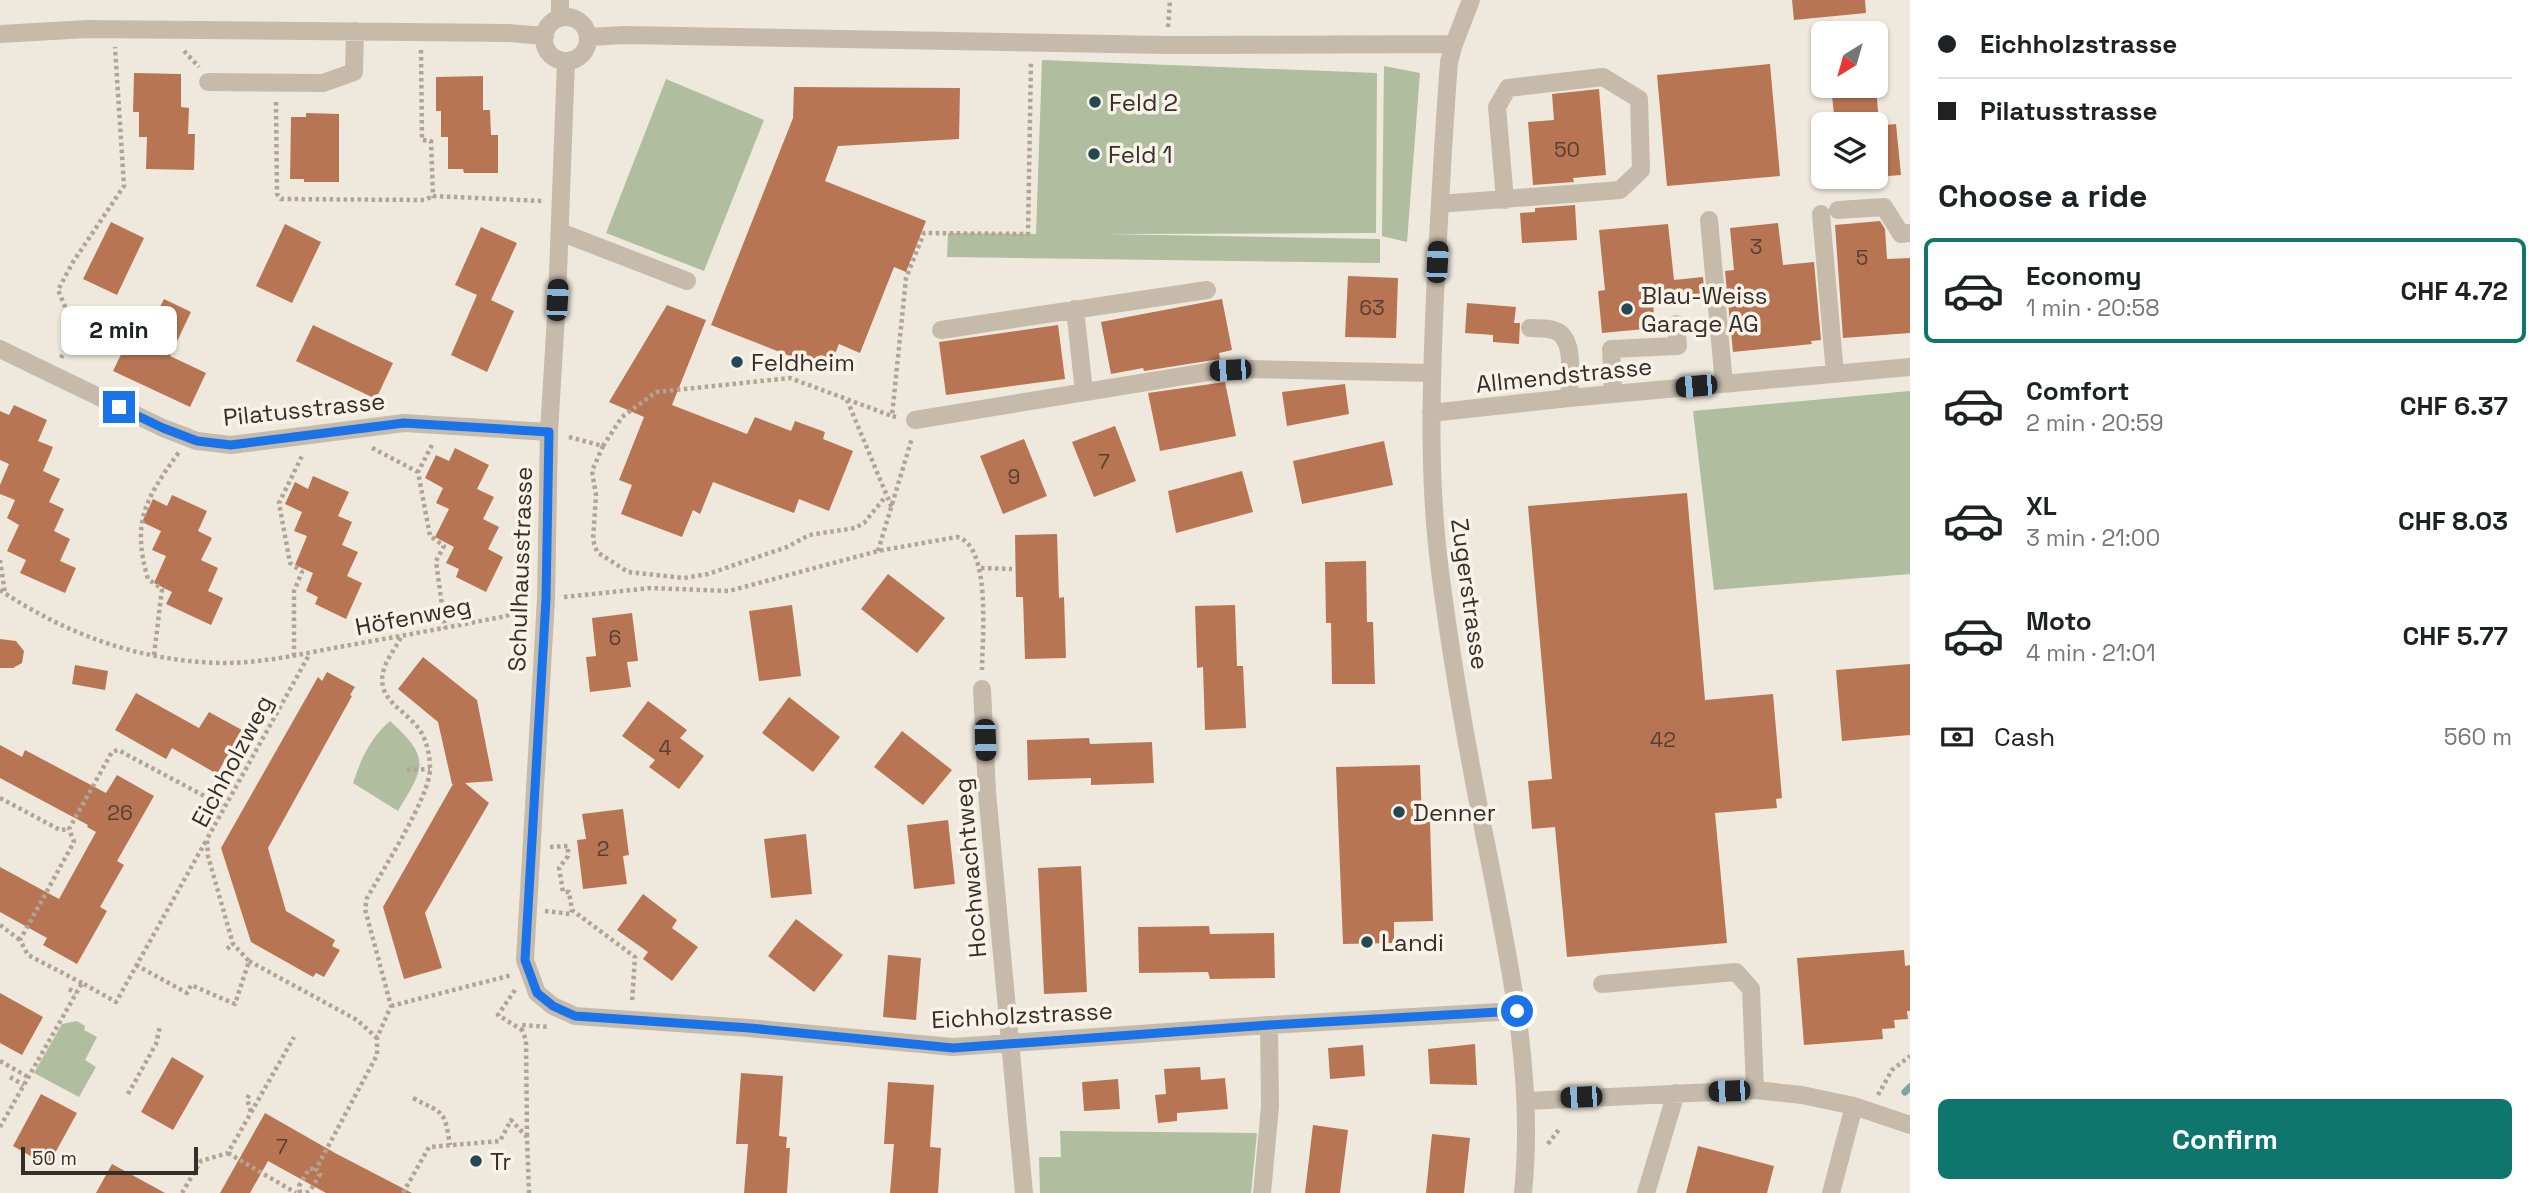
<!DOCTYPE html>
<meta charset="utf-8">
<style>
:root{--surface:#fff;--page:#f2f2f2;--text:#202124;--muted:#757577;--line:#e0e0e0;--accent:#0f766e}
body{margin:0;font-family:"Space Grotesk",sans-serif;background:var(--page);color:var(--text);height:100vh;display:flex;flex-direction:column;font-size:26px;white-space:nowrap}
*{box-sizing:border-box;margin:0}
p{font-size:23px;color:var(--muted)}
.icon{flex:none;width:38px;height:38px;fill:none;stroke:currentColor;stroke-width:2;stroke-linecap:round;stroke-linejoin:round}
.map{position:relative;flex:1;overflow:hidden}
.drawer{display:flex;flex-direction:column;background:var(--surface);width:630px}
.drawer>*{flex:none}
.guide{display:grid;align-content:center;height:154px;padding:0 28px;background:var(--surface)}
.needle{width:46px;rotate:217deg}
.buttons{position:absolute;left:1811px;top:21px;display:grid;gap:14px}
.buttons a{display:grid;place-items:center;width:77px;height:77px;border-radius:10px;background:var(--surface);box-shadow:0 2px 5px #0004;font-size:35px}
.scale{position:absolute;left:21px;bottom:18px;width:177px;box-sizing:border-box;padding-left:7px;border:4px solid #352e29;border-top:0;font-size:19px;line-height:24px;white-space:nowrap;color:#352e29;-webkit-text-stroke:5px #f8f2e9;paint-order:stroke}
.end{position:absolute;width:32px;height:32px;margin:-16px;border:9px solid #1a73e8;background:#fff;box-shadow:0 0 0 4px #fff}
.from{border-radius:50%}
.bubble{position:absolute;height:49px;border-radius:10px;background:var(--surface);box-shadow:0 2px 5px #0004;font-size:23px;font-weight:700;line-height:49px;text-align:center}
.car{position:absolute;width:21px;height:42px;margin:-21px -10px;border-radius:9px;box-shadow:0 0 5px 2px #0007;background:linear-gradient(#222 24%,#8ab4d8 0 40%,#222 0 76%,#8ab4d8 0 86%,#222 0)}
.guide b{display:flex;align-items:center;gap:24px;height:66px;font-size:26px}
.guide b+b{border-top:2px solid var(--line)}
.guide i{width:18px;height:18px;background:var(--text)}
ul{padding:0;list-style:none}
li{display:flex;align-items:center;gap:21px;height:105px;margin:0 14px 10px;padding:0 14px;border:4px solid transparent;border-radius:10px}
li div{flex:1}
li b{display:block;font-size:26px}
li em{font-style:normal;font-weight:700}
li.on{border-color:var(--accent)}
li>.icon{width:63px;height:63px;stroke-width:1.5}
h2{padding:0 28px;font-size:32px;line-height:84px}
.pay{display:flex;align-items:center;gap:18px;height:77px;padding:0 28px;font-size:26px}
.pay p{margin-inline-start:auto}
.cta{display:flex;gap:14px;margin-top:auto;padding:14px 28px}
.cta a{flex:1;height:80px;border-radius:10px;background:var(--accent);color:#fff;font-size:28px;font-weight:700;line-height:80px;text-align:center}
main{display:flex;flex:1;min-height:0}
.map>svg:first-child{display:block}
</style>
<main>
<div class="map">
<svg width="1910" height="1193" viewBox="0 0 1910 1193">
<rect width="100%" height="100%" fill="#efe9dd"/>
<path fill="#b0bd9f" d="M 1042,60 L 1377,73 L 1376,233 L 1105,234 L 1380,239 L 1380,263 L 947,257 L 948,233 L 1036,234 Z
M 1384,66 L 1420,73 L 1407,242 L 1382,236 Z
M 666,79 L 764,120 L 704,271 L 606,233 Z
M 1910,391 L 1910,574 L 1714,590 L 1693,411 Z
M 390,721 C 432,759 424,767 398,811 L 353,783 C 361,759 370,738 390,721 Z
M 77,1021 L 85,1026 L 84,1030 L 97,1037 L 85,1060 L 96,1067 L 79,1097 L 34,1073 L 62,1024 Z
M 1060,1131 L 1257,1133 L 1251,1193 L 1040,1193 L 1039,1157 L 1061,1157 Z"/>
<g fill="none" stroke-linecap="round" stroke-linejoin="round">
<path stroke="#80a4a9" stroke-width="7" d="M 1905,1092 L 1910,1087"/>
</g>
<path fill="#b87553" d="M 1792,0 L 1865,0 L 1866,13 L 1794,20 Z
M 1770,64 L 1780,176 L 1667,186 L 1657,75 Z
M 134,73 L 181,74 L 181,107 L 189,108 L 188,134 L 195,134 L 194,170 L 146,169 L 147,137 L 139,137 L 139,112 L 133,112 Z
M 483,76 L 483,110 L 490,110 L 491,135 L 498,135 L 498,173 L 464,173 L 463,169 L 448,169 L 448,137 L 441,137 L 441,111 L 436,111 L 436,77 Z
M 1831,86 L 1876,86 L 1879,124 L 1835,124 Z
M 794,87 L 960,88 L 959,139 L 838,146 L 825,181 L 926,221 L 906,272 L 894,267 L 860,353 L 839,344 L 828,371 L 711,325 L 793,118 Z
M 1599,89 L 1606,175 L 1573,178 L 1574,182 L 1533,185 L 1528,122 L 1554,120 L 1552,94 Z
M 306,113 L 339,114 L 339,182 L 304,182 L 304,179 L 290,179 L 291,117 L 306,117 Z
M 1896,124 L 1901,175 L 1876,177 L 1876,126 Z
M 1575,205 L 1577,240 L 1522,243 L 1520,213 L 1535,212 L 1535,208 Z
M 1880,221 L 1885,229 L 1887,259 L 1910,258 L 1910,333 L 1843,338 L 1835,225 Z
M 111,222 L 144,238 L 117,295 L 83,279 Z
M 1778,223 L 1783,265 L 1814,262 L 1821,340 L 1811,341 L 1812,344 L 1733,352 L 1725,271 L 1734,270 L 1730,228 Z
M 285,224 L 321,242 L 292,303 L 256,286 Z
M 1668,224 L 1674,280 L 1703,277 L 1705,298 L 1653,303 L 1655,328 L 1602,333 L 1598,291 L 1605,290 L 1599,230 Z
M 481,227 L 517,243 L 491,300 L 514,311 L 487,372 L 451,355 L 477,295 L 455,285 Z
M 1348,276 L 1398,278 L 1396,338 L 1345,337 Z
M 164,299 L 191,312 L 170,356 L 206,373 L 190,407 L 113,371 L 130,336 L 142,342 Z
M 1222,299 L 1232,350 L 1219,353 L 1220,359 L 1144,371 L 1143,368 L 1111,374 L 1101,322 Z
M 1467,303 L 1516,307 L 1514,323 L 1520,323 L 1519,344 L 1493,342 L 1493,335 L 1465,333 Z
M 667,305 L 706,320 L 672,405 L 747,434 L 755,417 L 791,431 L 795,421 L 825,432 L 823,439 L 853,451 L 829,511 L 799,499 L 794,513 L 713,482 L 700,514 L 693,510 L 682,537 L 621,514 L 632,485 L 619,480 L 644,417 L 609,402 Z
M 313,325 L 393,363 L 376,399 L 296,361 Z
M 1058,325 L 1065,379 L 946,395 L 939,342 Z
M 1225,382 L 1236,436 L 1160,451 L 1148,393 Z
M 1345,384 L 1349,414 L 1287,426 L 1282,392 Z
M 14,405 L 47,420 L 38,441 L 53,447 L 43,471 L 60,479 L 49,502 L 64,509 L 54,531 L 70,539 L 60,561 L 76,568 L 65,593 L 20,573 L 26,560 L 7,551 L 19,525 L 7,518 L 15,500 L 0,494 L 0,485 L 9,464 L 0,460 L 0,411 L 9,415 Z
M 1115,426 L 1136,481 L 1094,497 L 1072,442 Z
M 1024,439 L 1047,496 L 1003,514 L 980,456 Z
M 1384,441 L 1393,485 L 1302,504 L 1293,461 Z
M 455,448 L 489,465 L 477,489 L 494,497 L 483,519 L 499,527 L 488,549 L 503,557 L 486,592 L 456,577 L 459,569 L 446,563 L 454,547 L 435,537 L 449,509 L 436,503 L 443,488 L 425,478 L 436,455 L 449,461 Z
M 1242,471 L 1253,512 L 1176,533 L 1168,491 Z
M 313,476 L 349,492 L 338,516 L 352,522 L 342,545 L 358,552 L 347,576 L 362,583 L 346,619 L 315,604 L 318,597 L 306,591 L 313,573 L 295,565 L 307,536 L 294,531 L 302,512 L 285,504 L 295,482 L 308,489 Z
M 1687,493 L 1705,700 L 1773,694 L 1782,798 L 1776,799 L 1777,808 L 1715,813 L 1727,943 L 1567,957 L 1555,827 L 1532,829 L 1528,781 L 1552,779 L 1528,506 Z
M 172,495 L 207,511 L 198,531 L 212,538 L 201,560 L 218,568 L 208,591 L 223,598 L 211,625 L 166,604 L 172,592 L 154,583 L 166,556 L 152,550 L 161,531 L 142,522 L 153,499 L 167,506 Z
M 1057,534 L 1059,598 L 1064,597 L 1066,658 L 1025,659 L 1023,597 L 1016,597 L 1015,535 Z
M 1366,561 L 1367,622 L 1373,622 L 1375,684 L 1332,684 L 1331,623 L 1326,623 L 1325,562 Z
M 888,574 L 945,618 L 917,653 L 861,609 Z
M 792,605 L 801,676 L 759,681 L 749,611 Z
M 1235,605 L 1237,666 L 1243,666 L 1246,728 L 1205,730 L 1203,667 L 1197,668 L 1195,606 Z
M 632,613 L 638,661 L 627,662 L 631,687 L 590,692 L 586,657 L 596,656 L 592,618 Z
M 0,639 L 16,641 L 24,651 L 22,663 L 13,668 L 0,668 Z
M 423,657 L 477,700 L 493,781 L 465,783 L 489,803 L 425,913 L 442,968 L 404,979 L 383,907 L 453,784 L 452,784 L 438,722 L 398,689 Z
M 1910,664 L 1910,735 L 1842,741 L 1836,670 Z
M 75,665 L 108,671 L 105,690 L 72,684 Z
M 327,672 L 355,687 L 350,695 L 352,696 L 268,848 L 286,911 L 335,940 L 332,946 L 340,950 L 324,977 L 316,973 L 313,977 L 251,942 L 221,848 L 318,677 L 322,681 Z
M 136,693 L 199,728 L 209,712 L 242,730 L 217,774 L 172,748 L 166,759 L 115,730 Z
M 789,697 L 840,737 L 813,772 L 762,733 Z
M 648,701 L 687,730 L 680,738 L 704,756 L 679,789 L 649,767 L 655,760 L 622,736 Z
M 902,731 L 952,770 L 923,805 L 874,767 Z
M 1089,738 L 1090,744 L 1152,742 L 1154,783 L 1091,785 L 1091,778 L 1028,780 L 1027,740 Z
M 0,745 L 22,757 L 25,750 L 106,793 L 117,775 L 154,796 L 117,861 L 124,865 L 100,907 L 107,911 L 77,964 L 43,945 L 47,938 L 0,912 L 0,867 L 59,899 L 96,832 L 87,827 L 88,825 L 0,778 Z
M 1420,765 L 1422,822 L 1430,822 L 1433,921 L 1394,922 L 1394,943 L 1343,944 L 1336,767 Z
M 623,809 L 629,855 L 623,856 L 627,884 L 583,889 L 577,840 L 586,839 L 582,814 Z
M 948,820 L 955,884 L 914,889 L 907,825 Z
M 806,834 L 812,894 L 771,898 L 764,839 Z
M 1081,866 L 1087,992 L 1044,994 L 1038,868 Z
M 643,894 L 677,920 L 672,928 L 698,947 L 672,981 L 643,959 L 648,952 L 617,930 Z
M 796,919 L 843,955 L 814,992 L 768,956 Z
M 1209,926 L 1210,934 L 1274,933 L 1275,978 L 1210,979 L 1208,972 L 1139,973 L 1138,927 Z
M 1904,950 L 1905,966 L 1910,965 L 1910,1011 L 1907,1011 L 1908,1019 L 1894,1020 L 1895,1028 L 1882,1029 L 1883,1039 L 1804,1045 L 1797,958 Z
M 888,955 L 921,958 L 916,1020 L 883,1017 Z
M 0,993 L 43,1017 L 22,1055 L 0,1043 Z
M 1475,1044 L 1477,1085 L 1430,1084 L 1428,1049 Z
M 1363,1045 L 1365,1076 L 1330,1079 L 1328,1048 Z
M 172,1057 L 204,1076 L 173,1130 L 141,1112 Z
M 1200,1067 L 1201,1080 L 1225,1078 L 1228,1109 L 1177,1113 L 1177,1121 L 1158,1123 L 1155,1095 L 1166,1094 L 1164,1069 Z
M 741,1073 L 783,1076 L 779,1136 L 787,1137 L 786,1148 L 790,1148 L 787,1193 L 744,1193 L 748,1144 L 736,1144 Z
M 1118,1079 L 1120,1109 L 1084,1111 L 1082,1082 Z
M 888,1082 L 934,1085 L 930,1147 L 941,1148 L 938,1193 L 890,1193 L 894,1144 L 884,1144 Z
M 41,1094 L 77,1113 L 48,1166 L 13,1146 Z
M 265,1113 L 335,1153 L 412,1193 L 326,1193 L 268,1161 L 250,1193 L 220,1193 Z
M 1313,1125 L 1348,1130 L 1340,1193 L 1305,1193 Z
M 1432,1134 L 1470,1138 L 1464,1193 L 1426,1193 Z
M 1698,1146 L 1774,1166 L 1767,1193 L 1686,1193 Z
M 112,1164 L 165,1193 L 96,1193 Z"/>
<g fill="none" stroke-linecap="round" stroke-linejoin="round">
<path stroke="#b2a495" stroke-width="4.5" stroke-dasharray="3.5 3.5" stroke-linecap="butt" d="M 1168,27 L 1170,0
M 421,50 L 422,140 L 431,141 L 433,196 L 542,201
M 184,51 L 199,67
M 276,102 L 277,194 L 281,199 L 425,200 L 433,196
M 61,358 L 75,330 L 58,290 L 73,262 L 124,186 L 115,47
M 847,400 L 892,508
M 896,417 L 892,416 L 906,278 L 924,233 L 1028,234 L 1031,61
M 569,437 L 603,446 L 622,417 L 656,392 L 790,378 L 892,416
M 432,445 L 418,472 L 430,536 L 444,546 L 436,561 L 445,628
M 603,446 L 592,471 L 596,495 L 593,540 L 597,552 L 628,572 L 684,578 L 708,574 L 787,547 L 809,535 L 855,528 L 864,523 L 886,496
M 372,448 L 418,472
M 878,551 L 912,438
M 0,560 L 5,593
M 981,568 L 1012,569
M 0,590 C 67,635 142,662 224,663 C 262,663 302,654 339,647 C 395,637 451,627 506,616 L 525,608
M 564,597 L 651,588 L 729,591 L 878,551 L 957,537 C 992,545 982,641 982,670
M 154,655 L 162,589 L 148,579 C 131,522 146,498 179,452
M 294,656 L 294,591 L 302,572 L 290,563 L 279,503 L 302,456
M 407,770 L 430,769
M 0,798 L 60,830 L 69,829
M 550,847 L 568,846 L 568,856 L 559,868 L 563,892 L 569,892 L 572,910 L 635,957 L 632,1002
M 545,911 L 571,914 L 572,910
M 0,925 L 20,940
M 227,949 L 233,944
M 249,961 L 357,1020 L 377,1038
M 136,965 L 187,993 L 191,985 L 235,1004 L 249,961 L 233,944 L 208,856 L 207,839 L 309,655
M 82,983 L 28,955 L 20,940 L 74,842 L 69,829 L 112,752 L 118,750 L 225,807
M 69,989 L 76,993
M 515,990 L 498,1015 L 522,1030
M 391,1006 L 512,975
M 0,1061 L 28,1077
M 10,1077 L 24,1085
M 128,1094 L 156,1044 L 160,1026
M 249,1095 L 247,1099 L 251,1112
M 1878,1095 L 1892,1070 L 1910,1056
M 413,1098 C 445,1115 444,1109 450,1145
M 0,1127 L 82,983 L 116,1002 L 207,839
M 527,1136 L 526,1040 L 522,1030 L 522,1025 L 549,1027
M 1548,1144 L 1560,1128
M 228,1153 L 296,1193
M 182,1193 L 201,1161 L 228,1153 L 294,1037
M 300,1193 L 299,1186 L 309,1169 L 316,1169
M 306,1193 L 310,1191 L 320,1174 L 316,1169 L 377,1055 L 377,1038 L 391,1006 L 365,909 L 367,898 C 382,871 431,795 430,768 C 430,756 427,742 421,732 C 407,709 372,700 385,666 C 389,656 396,647 401,637
M 403,1193 L 429,1147 L 500,1141 L 511,1120 L 527,1137 L 529,1193"/>
<path stroke="#c6baab" stroke-width="18" d="M 1471,0 L 1454,44 L 1449,62 C 1443,140 1439,218 1435,296 C 1431,388 1428,479 1440,571 C 1452,665 1469,759 1488,853 C 1510,965 1535,1078 1523,1193
M544 39a22 22 0 1 1 44 0a22 22 0 1 1-44 0Z
M 560,18 L 560,0
M 0,34 L 87,29 L 507,33 L 545,36
M 589,37 L 624,35 L 1166,45 L 1454,44
M 566,61 L 557,300 L 549,432 L 546,599 L 525,960 L 537,993 L 553,1006 L 575,1016 L 749,1028 L 953,1047 L 1269,1025 L 1517,1011
M 208,82 L 323,83 L 354,72 L 355,31
M 1440,204 L 1620,190 L 1641,170 L 1639,99 L 1603,77 L 1508,88 L 1497,107 L 1505,200
M 1838,210 L 1884,207 L 1901,234 L 1910,233
M 1821,214 L 1835,374
M 1709,220 L 1724,384
M 560,232 L 687,281
M 1075,309 L 1084,392
M 1530,328 C 1538,328 1546,328 1553,330 C 1577,336 1569,379 1569,398
M 941,330 L 1207,290
M 0,349 L 163,428 L 197,441 L 231,445 L 404,423 L 549,432
M 1613,394 L 1611,349 L 1678,346 L 1676,324
M 1431,413 L 1569,398 L 1910,367
M 915,420 L 1214,371 L 1245,369 L 1431,373
M 982,689 L 987,792 L 1024,1193
M 1602,984 L 1736,972 L 1751,989 L 1755,1090
M 1526,1101 L 1755,1090 L 1802,1095 L 1854,1106 L 1910,1125
M 1262,1193 L 1270,1106 L 1269,1025
M 1646,1193 L 1676,1093
M 1831,1193 L 1854,1106"/>
</g>
<g fill="none" stroke-linecap="round" stroke-linejoin="round">
<path stroke="#1a73e8" stroke-width="9" d="M 119,407 L 163,428 L 197,441 L 231,445 L 404,423 L 549,432 L 546,599 L 525,960 L 537,993 L 553,1006 L 575,1016 L 750,1028 L 953,1048 L 1269,1025 L 1517,1011"/>
</g>
<g fill="#234a52" stroke="#f8f2e9" stroke-width="2.5">
<circle cx="1095" cy="102" r="7"/>
<circle cx="1094" cy="154" r="7"/>
<circle cx="1627" cy="309" r="7"/>
<circle cx="737" cy="362" r="7"/>
<circle cx="1399" cy="812" r="7"/>
<circle cx="1367" cy="942" r="7"/>
<circle cx="476" cy="1161" r="7"/>
</g>
<g text-anchor="middle" dominant-baseline="central" stroke-width="7" stroke-linejoin="round" paint-order="stroke">
<g font-size="21" fill="#564034">
<text x="1567" y="149">50</text>
<text x="1756" y="246">3</text>
<text x="1862" y="257">5</text>
<text x="1372" y="307">63</text>
<text x="1104" y="461">7</text>
<text x="1014" y="476">9</text>
<text x="615" y="637">6</text>
<text x="1663" y="739">42</text>
<text x="665" y="747">4</text>
<text x="120" y="812">26</text>
<text x="603" y="848">2</text>
<text x="282" y="1146">7</text>
</g>
<g font-size="24" fill="#352e29" stroke="#f8f2e9" text-anchor="start">
<text x="1109" y="102">Feld 2</text>
<text x="1108" y="154">Feld 1</text>
<text x="1641" y="295">Blau-Weiss<tspan x="1641" dy="28">Garage AG</tspan></text>
<text x="751" y="362">Feldheim</text>
<text x="1413" y="812">Denner</text>
<text x="1381" y="942">Landi</text>
<text x="490" y="1161">Tr</text>
</g>
<g font-size="24" fill="#352e29" stroke="#f8f2e9">
<text transform="translate(1564 375) rotate(-6)">Allmendstrasse</text>
<text transform="translate(304 409) rotate(-6)">Pilatusstrasse</text>
<text transform="translate(520 569) rotate(-88)">Schulhausstrasse</text>
<text transform="translate(1470 594) rotate(82)">Zugerstrasse</text>
<text transform="translate(413 616) rotate(-11)">Höfenweg</text>
<text transform="translate(232 761) rotate(-62)">Eichholzweg</text>
<text transform="translate(970 868) rotate(-95)">Hochwachtweg</text>
<text transform="translate(1022 1015) rotate(-3)">Eichholzstrasse</text>
</g>
</g>
</svg>
<div class="buttons">
<a><svg class="needle" viewBox="-14 -14 28 28"><path d="M0-13l5 13h-10z" fill="#e53935"/><path d="M0 13l5-13h-10z" fill="#757577"/></svg></a>
<a><svg class="icon" aria-label="layers" viewBox="0 0 24 24"><path d="M12 4l9 5-9 5-9-5zM3 14l9 5 9-5"/></svg></a>
</div>
<div class="scale">50 m</div>
<i class="end from" style="left:1517px;top:1011px"></i>
<i class="end" style="left:119px;top:407px"></i>
<div class="bubble" style="left:61px;top:306px;width:116px">2 min</div>
<i class="car" style="left:1437px;top:262px;rotate:3deg"></i>
<i class="car" style="left:557px;top:300px;rotate:3deg"></i>
<i class="car" style="left:1230px;top:370px;rotate:267deg"></i>
<i class="car" style="left:1696px;top:386px;rotate:265deg"></i>
<i class="car" style="left:985px;top:740px;rotate:178deg"></i>
<i class="car" style="left:1729px;top:1091px;rotate:268deg"></i>
<i class="car" style="left:1581px;top:1097px;rotate:268deg"></i>
</div>
<section class="drawer">
<div class="guide">
<b><i class="from"></i>Eichholzstrasse</b>
<b><i></i>Pilatusstrasse</b>
</div>
<h2>Choose a ride</h2>
<ul>
<li class="on"><svg class="icon" aria-label="car" viewBox="0 0 24 24"><path d="M5 17H2v-5l4-1 3-4h7l3 4 3 1v5h-3M9 17h6M6 11h13"/><circle cx="7" cy="17" r="2"/><circle cx="17" cy="17" r="2"/></svg><div><b>Economy</b><p>1 min · 20:58</p></div><em>CHF 4.72</em></li>
<li><svg class="icon" aria-label="car" viewBox="0 0 24 24"><path d="M5 17H2v-5l4-1 3-4h7l3 4 3 1v5h-3M9 17h6M6 11h13"/><circle cx="7" cy="17" r="2"/><circle cx="17" cy="17" r="2"/></svg><div><b>Comfort</b><p>2 min · 20:59</p></div><em>CHF 6.37</em></li>
<li><svg class="icon" aria-label="car" viewBox="0 0 24 24"><path d="M5 17H2v-5l4-1 3-4h7l3 4 3 1v5h-3M9 17h6M6 11h13"/><circle cx="7" cy="17" r="2"/><circle cx="17" cy="17" r="2"/></svg><div><b>XL</b><p>3 min · 21:00</p></div><em>CHF 8.03</em></li>
<li><svg class="icon" aria-label="car" viewBox="0 0 24 24"><path d="M5 17H2v-5l4-1 3-4h7l3 4 3 1v5h-3M9 17h6M6 11h13"/><circle cx="7" cy="17" r="2"/><circle cx="17" cy="17" r="2"/></svg><div><b>Moto</b><p>4 min · 21:01</p></div><em>CHF 5.77</em></li>
</ul>
<div class="pay"><svg class="icon" aria-label="cash" viewBox="0 0 24 24"><path d="M3 7h18v10H3z"/><circle cx="12" cy="12" r="2"/></svg>Cash<p>560 m</p></div>
<div class="cta"><a>Confirm</a></div>
</section>
</main>
